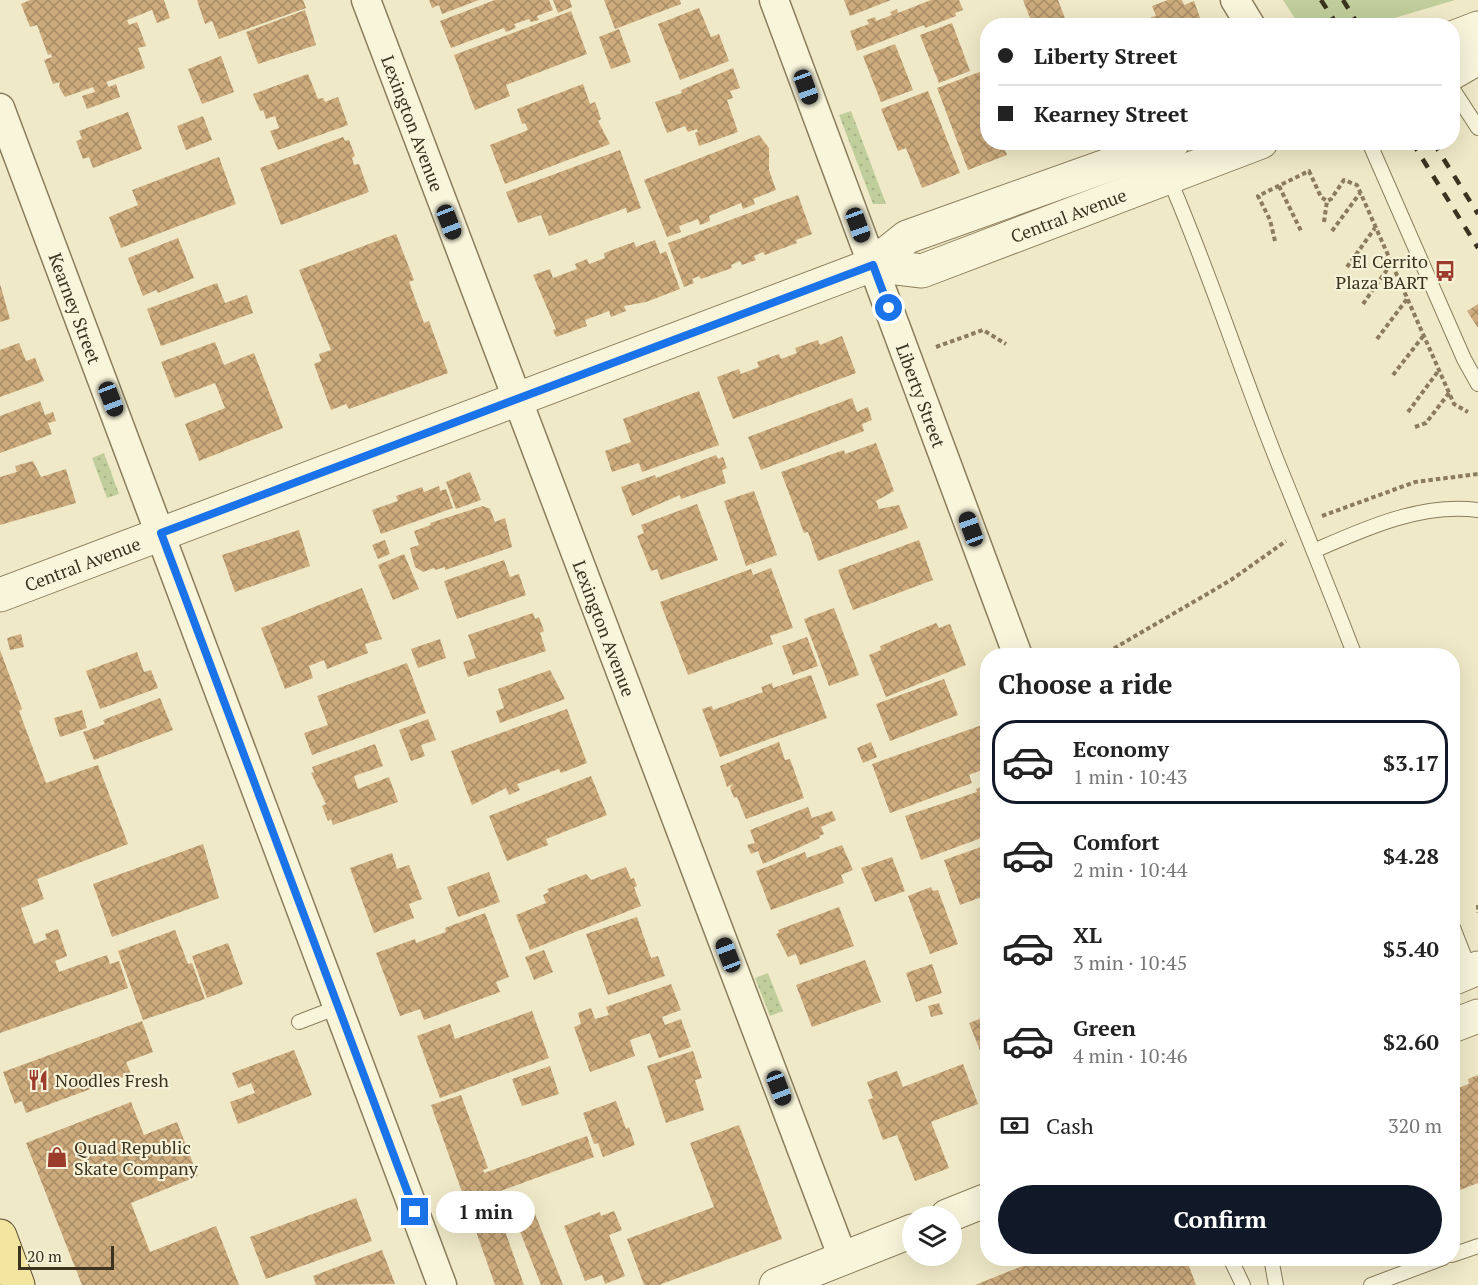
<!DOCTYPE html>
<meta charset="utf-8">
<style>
:root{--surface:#fff;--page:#f2f2f2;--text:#222;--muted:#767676;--line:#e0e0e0;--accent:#111827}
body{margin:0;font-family:"PT Serif",serif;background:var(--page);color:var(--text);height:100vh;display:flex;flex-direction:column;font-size:22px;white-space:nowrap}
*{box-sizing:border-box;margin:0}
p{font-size:20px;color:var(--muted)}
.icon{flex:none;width:33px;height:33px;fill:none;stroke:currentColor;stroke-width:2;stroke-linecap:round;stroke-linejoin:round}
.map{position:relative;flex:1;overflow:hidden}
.drawer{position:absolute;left:980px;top:648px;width:480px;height:618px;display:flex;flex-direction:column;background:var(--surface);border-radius:24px;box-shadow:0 6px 24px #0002}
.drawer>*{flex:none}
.top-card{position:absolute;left:980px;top:18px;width:480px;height:132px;border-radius:24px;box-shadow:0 6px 24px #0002;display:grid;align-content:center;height:132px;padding:0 18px;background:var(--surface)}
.tools{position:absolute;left:902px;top:1206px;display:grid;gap:12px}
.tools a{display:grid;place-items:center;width:60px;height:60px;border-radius:50%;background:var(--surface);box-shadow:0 6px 24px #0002;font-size:30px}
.scale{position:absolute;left:18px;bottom:15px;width:96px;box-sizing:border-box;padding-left:6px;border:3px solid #3c3220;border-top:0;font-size:16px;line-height:21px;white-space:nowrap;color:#3c3220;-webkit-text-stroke:4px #f6f2d7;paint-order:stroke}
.end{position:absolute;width:27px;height:27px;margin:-14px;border:8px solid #1a73e8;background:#fff;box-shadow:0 0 0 3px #fff}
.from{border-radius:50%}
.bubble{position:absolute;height:42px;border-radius:21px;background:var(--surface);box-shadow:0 6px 24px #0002;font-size:20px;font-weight:800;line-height:42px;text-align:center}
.car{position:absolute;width:18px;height:36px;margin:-18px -9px;border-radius:8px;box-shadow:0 0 4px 2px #0007;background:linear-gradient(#222 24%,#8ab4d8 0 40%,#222 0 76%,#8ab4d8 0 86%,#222 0)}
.top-card b{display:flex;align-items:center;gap:21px;height:57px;font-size:22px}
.top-card b+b{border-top:2px solid var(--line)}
.top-card i{width:15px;height:15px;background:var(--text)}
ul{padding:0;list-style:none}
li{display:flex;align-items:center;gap:18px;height:84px;margin:0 12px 9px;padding:0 6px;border:3px solid transparent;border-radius:24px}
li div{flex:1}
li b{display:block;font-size:22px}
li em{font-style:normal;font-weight:800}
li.current{border-color:var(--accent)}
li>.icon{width:54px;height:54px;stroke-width:1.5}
h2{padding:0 18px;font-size:27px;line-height:72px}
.pay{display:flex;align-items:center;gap:15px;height:66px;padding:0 18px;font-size:22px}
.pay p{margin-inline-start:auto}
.primary-button{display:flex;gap:12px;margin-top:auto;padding:12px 18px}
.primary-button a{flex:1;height:69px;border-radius:36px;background:var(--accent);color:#fff;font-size:24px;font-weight:800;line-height:69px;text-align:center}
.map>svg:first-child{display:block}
</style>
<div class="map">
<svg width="1478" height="1285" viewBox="0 0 1478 1285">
<defs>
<pattern id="grass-dots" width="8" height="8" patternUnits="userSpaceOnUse" patternTransform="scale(1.5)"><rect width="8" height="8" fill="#c0ce9b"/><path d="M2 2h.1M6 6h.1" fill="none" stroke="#a6b185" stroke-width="1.8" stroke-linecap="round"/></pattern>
<pattern id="building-cross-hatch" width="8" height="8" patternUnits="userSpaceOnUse" patternTransform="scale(1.5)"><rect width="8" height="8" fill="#cdab7d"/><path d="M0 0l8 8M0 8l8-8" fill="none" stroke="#a88c66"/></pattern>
</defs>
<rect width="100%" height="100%" fill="#efe9c8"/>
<path fill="url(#grass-dots)" d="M 851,111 L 886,204 L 873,204 L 839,115 Z
M 104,453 L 119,494 L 107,498 L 92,458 Z
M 768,973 L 783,1011 L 770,1016 L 755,978 Z"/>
<path fill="#c0ce9b" d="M 1283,0 L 1455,0 L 1371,25 L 1299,25 Z"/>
<path fill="url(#building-cross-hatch)" d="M 30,0 L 164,0 L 170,18 L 157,23 L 152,10 L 127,20 L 129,25 L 137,22 L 146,46 L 138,48 L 145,68 L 106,82 L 109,87 L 116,84 L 120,97 L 87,109 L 82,96 L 95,92 L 93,87 L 65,97 L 59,87 L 60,82 L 53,84 L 44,60 L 52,57 L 51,54 L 48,55 L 37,25 L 30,27 L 21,4 Z
M 197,0 L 303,0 L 306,8 L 219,39 L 212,21 L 205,24 Z
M 429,0 L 479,0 L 442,14 L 439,5 L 432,8 Z
M 495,0 L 549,0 L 553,10 L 537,16 L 539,20 L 531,22 L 529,19 L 514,24 L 516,28 L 506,32 L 504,28 L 451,48 L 440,21 Z
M 553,0 L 570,0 L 572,7 L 558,13 Z
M 604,0 L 680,0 L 681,4 L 615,29 Z
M 844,0 L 891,0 L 850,16 Z
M 931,0 L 959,0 L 963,10 L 955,13 L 956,16 L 925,28 L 924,25 L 857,51 L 850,31 L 869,24 L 867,20 L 875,17 L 876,21 L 892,15 L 890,12 L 897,9 L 898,13 Z
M 1023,0 L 1058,0 L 1068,26 L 1033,26 Z
M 1168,0 L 1182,0 L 1184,5 L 1194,1 L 1203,26 L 1154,26 L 1151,17 L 1156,16 L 1152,6 Z
M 699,8 L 711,37 L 719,34 L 729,61 L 680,80 L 658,24 Z
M 305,10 L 316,45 L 258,64 L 246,32 Z
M 571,11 L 587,54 L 506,85 L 510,96 L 475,110 L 454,55 Z
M 952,23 L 970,71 L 939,83 L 920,35 Z
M 619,29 L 631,62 L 611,69 L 599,37 Z
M 895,44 L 913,90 L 881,102 L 863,56 Z
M 221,56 L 234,92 L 202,104 L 188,69 Z
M 733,68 L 740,88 L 730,91 L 733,98 L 727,100 L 738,132 L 699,146 L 695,133 L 698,132 L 697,129 L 688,132 L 685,126 L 667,133 L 655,102 L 682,93 L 681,90 Z
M 985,70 L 987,142 L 1002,142 L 1007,155 L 968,170 L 937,88 Z
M 308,74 L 318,99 L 323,98 L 325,102 L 338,97 L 348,125 L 278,150 L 270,131 L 279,128 L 275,116 L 266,119 L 263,110 L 260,111 L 253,94 Z
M 583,84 L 590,104 L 595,102 L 601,119 L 598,121 L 610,144 L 505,184 L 490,145 L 528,130 L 525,123 L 522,124 L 517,109 Z
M 928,91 L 960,173 L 922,188 L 906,148 L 898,151 L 881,109 Z
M 128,112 L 142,149 L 93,168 L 89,157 L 83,159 L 76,141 L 82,139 L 79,131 Z
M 203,116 L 212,140 L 186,150 L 177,126 Z
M 759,135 L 769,148 L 769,170 L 776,190 L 753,199 L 755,204 L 743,209 L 741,203 L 709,216 L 710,221 L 700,225 L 698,219 L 679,226 L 681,232 L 667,237 L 644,180 Z
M 343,137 L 345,141 L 349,140 L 355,156 L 352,158 L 354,165 L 359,164 L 369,192 L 281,225 L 260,168 Z
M 620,150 L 641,208 L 627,213 L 626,208 L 549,236 L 541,215 L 518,223 L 506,192 Z
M 219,157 L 236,204 L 121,248 L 109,217 L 138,205 L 132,190 Z
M 798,195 L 812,234 L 796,240 L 797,243 L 765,255 L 763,252 L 754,256 L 756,260 L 742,265 L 740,261 L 731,265 L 732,268 L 701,279 L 699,276 L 692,279 L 694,283 L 684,287 L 668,243 Z
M 396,234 L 414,280 L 409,282 L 424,323 L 429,321 L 448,373 L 349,409 L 346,404 L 331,410 L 314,364 L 321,361 L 319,354 L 331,350 L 299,270 Z
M 178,238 L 194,278 L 158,293 L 156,290 L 143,296 L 128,258 Z
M 655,240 L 660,254 L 666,251 L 680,289 L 646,302 L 624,306 L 626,311 L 611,317 L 609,311 L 585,320 L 587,326 L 556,337 L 553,330 L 556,329 L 533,275 L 550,269 L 553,278 L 577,269 L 575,264 L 587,259 L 589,264 L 605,258 L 604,253 L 634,242 L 636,247 Z
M 217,283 L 225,303 L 247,295 L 253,313 L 161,346 L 147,309 Z
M 0,284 L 10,319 L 0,322 Z
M 1478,304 L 1478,328 L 1467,311 Z
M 842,336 L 856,373 L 733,419 L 717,377 L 739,369 L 741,374 L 759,367 L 757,362 L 779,354 L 781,359 L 797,353 L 795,348 L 818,340 L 820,345 Z
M 215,342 L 224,365 L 254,353 L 283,428 L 199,461 L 185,424 L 225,408 L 215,383 L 175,398 L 161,362 Z
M 19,343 L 26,361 L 35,358 L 44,381 L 0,397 L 0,350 Z
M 699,391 L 719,445 L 642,472 L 639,463 L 612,472 L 605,451 L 631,442 L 623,419 Z
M 852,398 L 857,412 L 868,407 L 872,420 L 862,424 L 864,431 L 761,470 L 748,437 Z
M 40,401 L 45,415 L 53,412 L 56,421 L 48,423 L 52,434 L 0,453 L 0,416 Z
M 876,443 L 894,491 L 876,501 L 879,509 L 899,505 L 908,528 L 818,561 L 808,532 L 804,533 L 781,472 L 844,450 L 845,454 Z
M 716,455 L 718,459 L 723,457 L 727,468 L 722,470 L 726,483 L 681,499 L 680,495 L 632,516 L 621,487 L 655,475 L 656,478 Z
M 33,461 L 41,477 L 66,469 L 76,503 L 0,525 L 0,477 L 17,472 L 15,466 Z
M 470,472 L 481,500 L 456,509 L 446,482 Z
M 439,486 L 440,491 L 446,489 L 453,508 L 381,534 L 372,510 L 398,501 L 396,496 L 422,487 L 424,492 Z
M 754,491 L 777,555 L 746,566 L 724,501 Z
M 697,504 L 718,560 L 661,580 L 657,569 L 651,571 L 637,536 L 644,533 L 641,525 Z
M 483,506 L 490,509 L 495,522 L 505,518 L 512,547 L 445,570 L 445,567 L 435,570 L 434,568 L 423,572 L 415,567 L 410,548 L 419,545 L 414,531 L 431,525 L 430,523 Z
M 299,530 L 310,566 L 235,592 L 222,555 Z
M 385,540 L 390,554 L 378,559 L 372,545 Z
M 919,540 L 933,580 L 853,610 L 838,570 Z
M 404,554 L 419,589 L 393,600 L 378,565 Z
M 504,560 L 510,577 L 519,574 L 526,595 L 457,619 L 444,581 Z
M 771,568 L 793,628 L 770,636 L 773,644 L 688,675 L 660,602 L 751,569 L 753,575 Z
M 362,588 L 382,639 L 365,644 L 368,653 L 327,669 L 324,660 L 309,666 L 313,678 L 285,689 L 261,628 Z
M 834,608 L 859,675 L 829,686 L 804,619 Z
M 533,613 L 535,619 L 539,617 L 544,631 L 540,633 L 546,651 L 468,677 L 463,662 L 476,658 L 468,635 Z
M 936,623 L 939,628 L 950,624 L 966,665 L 886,697 L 869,655 L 881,650 L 880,646 Z
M 21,634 L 24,647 L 10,650 L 7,638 Z
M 807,637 L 818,666 L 793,675 L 782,646 Z
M 440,639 L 446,658 L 418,668 L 411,649 Z
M 0,650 L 22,709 L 19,711 L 46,783 L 98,765 L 128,844 L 37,879 L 44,899 L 21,908 L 34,944 L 47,939 L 45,934 L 58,929 L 67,956 L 55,961 L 59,972 L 107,955 L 110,964 L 119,961 L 128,988 L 0,1033 Z
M 137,652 L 144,672 L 151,670 L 158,688 L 100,709 L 86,671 Z
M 407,663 L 426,713 L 312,755 L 304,733 L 328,725 L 317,696 Z
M 550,670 L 565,699 L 500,723 L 496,711 L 504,708 L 498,689 Z
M 811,675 L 827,718 L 720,757 L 702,709 L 712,706 L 713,710 L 763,692 L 761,687 L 772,683 L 773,688 Z
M 944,679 L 958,715 L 890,741 L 876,704 Z
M 160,698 L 173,730 L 94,760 L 83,732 L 105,724 L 103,720 Z
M 567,709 L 587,763 L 561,773 L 559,769 L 517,784 L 520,790 L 509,795 L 506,788 L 472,805 L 451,751 Z
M 82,710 L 87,728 L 60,737 L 54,718 Z
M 428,719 L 436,740 L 421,745 L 425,756 L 411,761 L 399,730 Z
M 982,725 L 987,739 L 987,768 L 969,775 L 972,783 L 890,813 L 872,764 Z
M 779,742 L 785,760 L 790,759 L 804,798 L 746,819 L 737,797 L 734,798 L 730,788 L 733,784 L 727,787 L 720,766 Z
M 871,742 L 877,757 L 863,763 L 857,748 Z
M 375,744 L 383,766 L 354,776 L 358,789 L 389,777 L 398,802 L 333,825 L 331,819 L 328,821 L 322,806 L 326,804 L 311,773 L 314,772 L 312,767 Z
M 591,776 L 607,815 L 546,839 L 548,845 L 507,861 L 489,816 Z
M 987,785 L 987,836 L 921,860 L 905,816 L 977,792 L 976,789 Z
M 808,807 L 812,818 L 832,811 L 836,820 L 821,827 L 824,834 L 819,836 L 820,838 L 763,864 L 758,851 L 751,854 L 747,845 L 755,843 L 750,830 Z
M 203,844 L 219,898 L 112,937 L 93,884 Z
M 842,845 L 853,870 L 841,875 L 844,883 L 771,910 L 756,871 L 805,852 L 807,858 Z
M 987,845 L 987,895 L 960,905 L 944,860 Z
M 392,853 L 397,869 L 409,865 L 422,899 L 409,904 L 414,918 L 374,933 L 350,868 Z
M 892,857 L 905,891 L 875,902 L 861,868 Z
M 626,867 L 631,879 L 634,878 L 637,886 L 634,887 L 641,906 L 530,950 L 516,915 L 546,903 L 543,895 L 549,892 L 547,889 L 586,874 L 591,880 Z
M 489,872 L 500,902 L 458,917 L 447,887 Z
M 931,887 L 933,891 L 938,890 L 958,944 L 930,954 L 908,896 Z
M 839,907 L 854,946 L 800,965 L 796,954 L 788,957 L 776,934 L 779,933 L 778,930 Z
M 485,913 L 509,977 L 496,982 L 500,992 L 424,1020 L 420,1009 L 400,1016 L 376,953 L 415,939 L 416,943 L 446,932 L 445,928 Z
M 637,917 L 651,958 L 658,956 L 665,976 L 608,995 L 586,934 Z
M 175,930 L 188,964 L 192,963 L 205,999 L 143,1020 L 118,951 Z
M 228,943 L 243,984 L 207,998 L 192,956 Z
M 544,950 L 553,972 L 534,980 L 525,957 Z
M 865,960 L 881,1002 L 812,1027 L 796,985 Z
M 932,964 L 942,993 L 916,1002 L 906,973 Z
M 671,984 L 681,1010 L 662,1017 L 665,1025 L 681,1019 L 691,1047 L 659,1058 L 650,1033 L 630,1040 L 635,1056 L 590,1072 L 574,1027 L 581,1024 L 578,1013 L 591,1008 L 595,1019 L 609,1015 L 606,1007 Z
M 939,1003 L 943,1014 L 931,1017 L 928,1006 Z
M 532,1011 L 549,1058 L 440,1098 L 417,1036 L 450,1024 L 455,1039 Z
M 987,1016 L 987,1068 L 969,1023 Z
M 142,1021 L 153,1052 L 126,1062 L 131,1074 L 26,1113 L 22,1101 L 15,1104 L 3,1072 Z
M 294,1050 L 312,1095 L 238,1124 L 230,1102 L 255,1093 L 251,1083 L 238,1088 L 232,1073 Z
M 693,1051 L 702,1078 L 695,1080 L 704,1110 L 666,1123 L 647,1066 Z
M 963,1064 L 978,1104 L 931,1122 L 949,1168 L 915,1181 L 897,1135 L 883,1140 L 868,1100 L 873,1098 L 867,1082 L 897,1071 L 903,1087 Z
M 550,1066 L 559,1094 L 522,1106 L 512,1079 Z
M 1478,1075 L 1478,1183 L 1452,1193 L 1452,1090 L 1469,1084 L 1468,1079 Z
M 461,1095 L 488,1168 L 483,1170 L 484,1173 L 587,1136 L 594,1157 L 492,1194 L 524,1285 L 495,1285 L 431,1105 Z
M 616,1101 L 626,1129 L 629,1127 L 635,1145 L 603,1157 L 598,1143 L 594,1144 L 583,1113 Z
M 131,1102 L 144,1135 L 177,1122 L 198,1176 L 131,1203 L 150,1252 L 216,1226 L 239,1285 L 82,1285 L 26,1143 Z
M 739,1125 L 782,1239 L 659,1285 L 644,1285 L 627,1239 L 714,1207 L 690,1143 Z
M 528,1196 L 563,1285 L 541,1285 L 509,1203 Z
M 356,1198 L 372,1241 L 266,1279 L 250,1237 Z
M 614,1211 L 622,1230 L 609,1235 L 625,1276 L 605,1284 L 602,1275 L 585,1281 L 564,1226 L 600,1212 L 601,1216 Z
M 382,1250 L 395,1284 L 316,1285 L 313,1276 Z
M 1042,1258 L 1186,1258 L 1196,1285 L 975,1285 Z"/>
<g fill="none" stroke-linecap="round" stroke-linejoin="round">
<defs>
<path id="service" d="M 1452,88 L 1478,128
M 1369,142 L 1464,359 L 1478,384
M 1168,176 C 1211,275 1243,378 1284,478 C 1308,537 1332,596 1355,656
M 1316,550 C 1366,528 1421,503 1478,510
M 1452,925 L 1470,971
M 299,1022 L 338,1007
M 1452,1255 L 1478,1246
M 1230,1258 L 1243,1285
M 1271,1258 L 1276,1285
M 1371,1285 L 1443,1258"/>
<g id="minor">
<path id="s1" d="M 366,0 L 843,1258"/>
<path id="s2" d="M 774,0 L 1018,656"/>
<path d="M 1235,0 L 1251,26"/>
<path id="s3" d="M 0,108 L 442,1285"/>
</g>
<g id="tertiary">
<path d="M 1452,38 L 1478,28"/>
<path d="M 1452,73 L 1478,58"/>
<path id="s4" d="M 872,265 L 922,271 L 1261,142"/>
<path id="s5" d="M 0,595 L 872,265 L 907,237 L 1173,142"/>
<path d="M 1452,979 L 1478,968"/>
<path d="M 1452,1026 L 1478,1016"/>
<path d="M 947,1216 L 987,1200"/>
<path d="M 776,1285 L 912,1231"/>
</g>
<path id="primary" d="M 0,1236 L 18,1285"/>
</defs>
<use href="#service" stroke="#8b7d5c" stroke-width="16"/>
<use href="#minor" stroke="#8b7d5c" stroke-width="31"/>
<use href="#tertiary" stroke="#8b7d5c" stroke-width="35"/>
<use href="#primary" stroke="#594a30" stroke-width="35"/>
<path stroke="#8b7d5c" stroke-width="4" stroke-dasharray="4.5 3" stroke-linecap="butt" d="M 1279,186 L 1301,231
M 1324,222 L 1327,201
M 1332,231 L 1360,193
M 1275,241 L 1270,220 L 1258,196 L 1309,171 L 1321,197 L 1327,201 L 1331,199 L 1344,180 L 1357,185 L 1454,404 L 1468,412
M 1347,267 L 1375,228
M 1363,304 L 1391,264
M 1377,339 L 1407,299
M 936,347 L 983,330 L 1006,344
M 1393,375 L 1424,335
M 1408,412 L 1439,370
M 1415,427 L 1426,423 L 1449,393
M 1322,516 L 1415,482 L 1478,474
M 1101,656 L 1231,580 L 1286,541
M 1478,905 L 1478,913"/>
<use href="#service" stroke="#f9f5db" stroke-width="14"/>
<use href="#minor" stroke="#f9f5db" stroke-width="28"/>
<use href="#tertiary" stroke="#f9f5db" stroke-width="33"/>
<use href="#primary" stroke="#f1e5a0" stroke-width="33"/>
<path stroke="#3c3220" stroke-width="4.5" stroke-dasharray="10 10" stroke-linecap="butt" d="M 1321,0 L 1338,26
M 1343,0 L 1359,26
M 1412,142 L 1478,248
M 1433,142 L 1478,214"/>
</g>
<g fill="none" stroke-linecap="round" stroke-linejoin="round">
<path stroke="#1a73e8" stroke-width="8" d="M 415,1212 L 161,533 L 873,265 L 889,308"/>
</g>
<defs>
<symbol id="bus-bare" viewBox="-9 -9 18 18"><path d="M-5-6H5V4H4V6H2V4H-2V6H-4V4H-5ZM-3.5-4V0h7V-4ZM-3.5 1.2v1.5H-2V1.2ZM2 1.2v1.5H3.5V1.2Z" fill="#9b3c2c" stroke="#f6f2d7" stroke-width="2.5" paint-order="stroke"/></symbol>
<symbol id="restaurant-bare" viewBox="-9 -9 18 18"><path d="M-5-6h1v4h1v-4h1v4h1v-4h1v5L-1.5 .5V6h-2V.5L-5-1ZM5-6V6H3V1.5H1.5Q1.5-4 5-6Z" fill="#9b3c2c" stroke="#f6f2d7" stroke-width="2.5" paint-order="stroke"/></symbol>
<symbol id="shop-bare" viewBox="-9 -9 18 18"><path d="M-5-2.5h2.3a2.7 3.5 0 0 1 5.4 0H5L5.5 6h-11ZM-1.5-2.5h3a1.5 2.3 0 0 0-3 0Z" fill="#9b3c2c" stroke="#f6f2d7" stroke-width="2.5" paint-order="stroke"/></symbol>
</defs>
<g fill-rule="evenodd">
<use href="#bus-bare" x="1430" y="256" width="30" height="30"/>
<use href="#restaurant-bare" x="23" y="1065" width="30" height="30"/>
<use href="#shop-bare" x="42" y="1142" width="30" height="30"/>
</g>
<g text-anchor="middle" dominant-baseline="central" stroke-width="4.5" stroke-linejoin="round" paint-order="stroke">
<g font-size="18" fill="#3c3220" stroke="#f6f2d7">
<text stroke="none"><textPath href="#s1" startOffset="132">Lexington Avenue</textPath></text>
<text stroke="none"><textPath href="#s4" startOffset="207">Central Avenue</textPath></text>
<text stroke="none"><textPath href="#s3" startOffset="214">Kearney Street</textPath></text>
<text stroke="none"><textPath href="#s2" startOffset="422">Liberty Street</textPath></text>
<text stroke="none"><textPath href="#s5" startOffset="88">Central Avenue</textPath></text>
<text stroke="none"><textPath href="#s1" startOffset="672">Lexington Avenue</textPath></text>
</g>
<g font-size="18" fill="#3c3220" stroke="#f6f2d7" text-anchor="start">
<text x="1428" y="261" text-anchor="end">El Cerrito<tspan x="1428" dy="21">Plaza BART</tspan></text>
<text x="55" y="1080">Noodles Fresh</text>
<text x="74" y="1147">Quad Republic<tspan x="74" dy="21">Skate Company</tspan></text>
</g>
</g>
</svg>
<div class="tools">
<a><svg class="icon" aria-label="layers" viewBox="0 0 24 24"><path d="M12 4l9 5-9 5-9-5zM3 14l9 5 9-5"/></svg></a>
</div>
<div class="scale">20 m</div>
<i class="end from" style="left:889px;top:308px"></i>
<i class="end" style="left:415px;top:1212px"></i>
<div class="bubble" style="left:436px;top:1191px;width:99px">1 min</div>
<i class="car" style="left:806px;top:87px;rotate:160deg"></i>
<i class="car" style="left:449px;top:222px;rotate:159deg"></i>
<i class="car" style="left:858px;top:225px;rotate:160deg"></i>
<i class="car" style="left:111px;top:399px;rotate:159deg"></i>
<i class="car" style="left:971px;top:529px;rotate:340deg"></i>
<i class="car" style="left:728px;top:955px;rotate:339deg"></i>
<i class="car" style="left:779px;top:1088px;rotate:159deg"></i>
<div class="top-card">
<b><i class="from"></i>Liberty Street</b>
<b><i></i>Kearney Street</b>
</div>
<section class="drawer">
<h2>Choose a ride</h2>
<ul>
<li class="current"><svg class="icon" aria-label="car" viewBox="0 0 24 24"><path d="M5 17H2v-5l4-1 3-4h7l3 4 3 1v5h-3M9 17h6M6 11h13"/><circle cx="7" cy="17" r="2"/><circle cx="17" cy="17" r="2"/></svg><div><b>Economy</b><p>1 min · 10:43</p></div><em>$3.17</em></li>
<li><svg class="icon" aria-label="car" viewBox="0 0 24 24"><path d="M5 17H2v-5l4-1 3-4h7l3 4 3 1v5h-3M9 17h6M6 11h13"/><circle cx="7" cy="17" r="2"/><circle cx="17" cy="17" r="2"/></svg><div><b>Comfort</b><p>2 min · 10:44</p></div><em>$4.28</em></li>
<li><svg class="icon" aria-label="car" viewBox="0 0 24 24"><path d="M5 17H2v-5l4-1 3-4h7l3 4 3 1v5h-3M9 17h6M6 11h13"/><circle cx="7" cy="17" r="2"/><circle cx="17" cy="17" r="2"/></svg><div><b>XL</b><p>3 min · 10:45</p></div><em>$5.40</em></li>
<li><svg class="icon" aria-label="car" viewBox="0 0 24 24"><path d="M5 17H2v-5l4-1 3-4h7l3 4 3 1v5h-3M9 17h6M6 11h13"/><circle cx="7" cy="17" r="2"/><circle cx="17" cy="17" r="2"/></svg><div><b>Green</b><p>4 min · 10:46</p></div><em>$2.60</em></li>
</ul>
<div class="pay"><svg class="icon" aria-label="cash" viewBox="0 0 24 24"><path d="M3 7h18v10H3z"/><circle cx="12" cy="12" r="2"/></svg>Cash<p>320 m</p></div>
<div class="primary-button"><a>Confirm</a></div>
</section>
</div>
